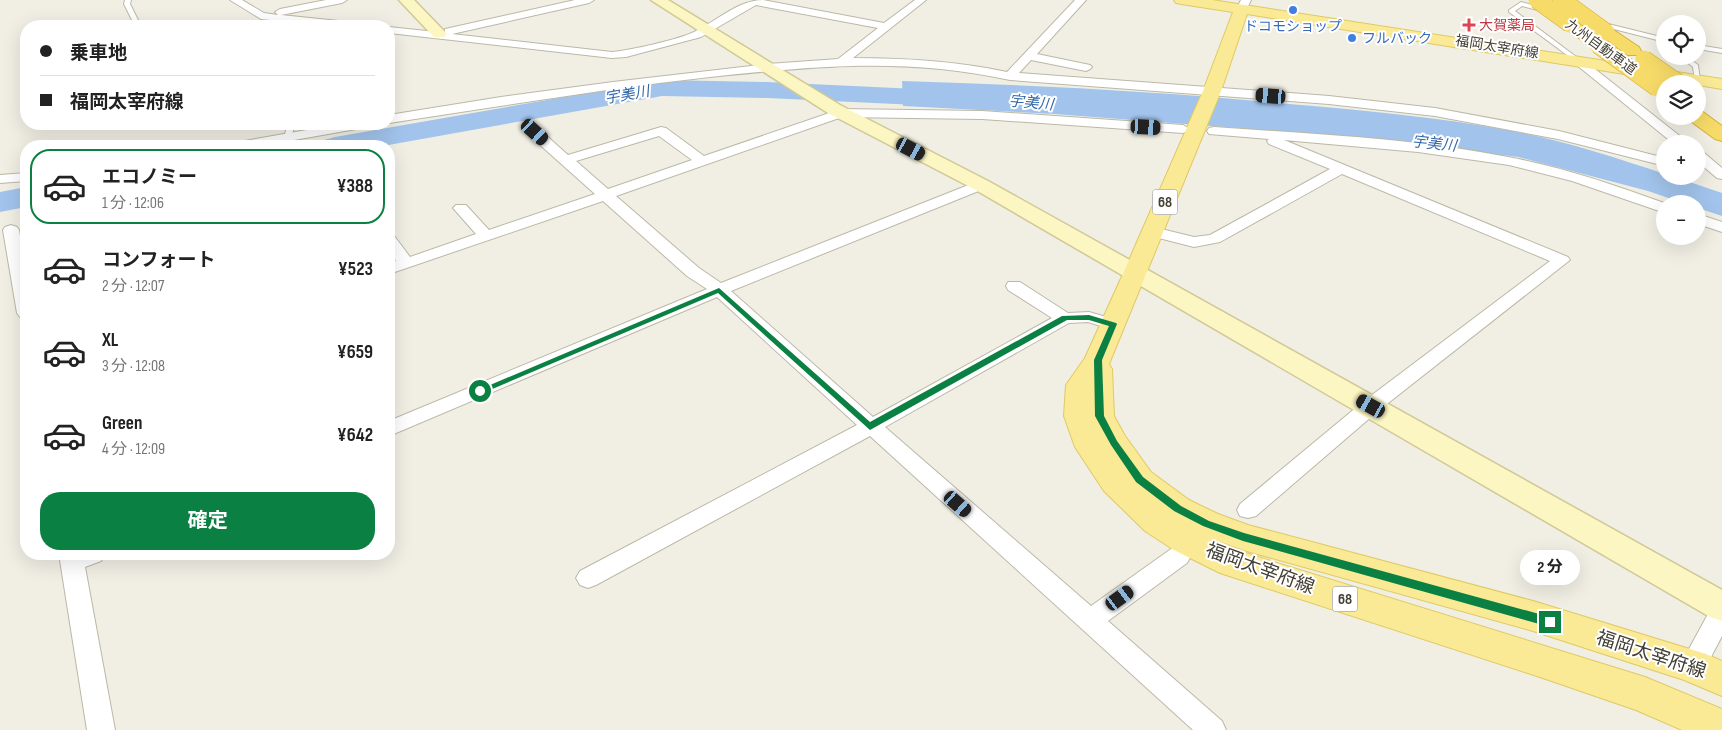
<!DOCTYPE html>
<html lang="ja">
<meta charset="utf-8">
<style>
:root{--surface:#fff;--page:#f6f6f6;--text:#222;--muted:#767676;--line:#e0e0e0;--accent:#0b8043}
body{margin:0;font-family:"Sofia Sans Condensed","Noto Sans JP",sans-serif;background:var(--page);color:var(--text);height:100vh;display:flex;flex-direction:column;font-size:19px;white-space:nowrap}
*{box-sizing:border-box;margin:0}
p{font-size:16px;color:var(--muted)}
.icon{flex:none;width:28px;height:28px;fill:none;stroke:currentColor;stroke-width:2;stroke-linecap:round;stroke-linejoin:round}
.map{position:relative;flex:1;overflow:hidden}
.side{position:absolute;left:20px;top:140px;width:375px;height:420px;display:flex;flex-direction:column;background:var(--surface);border-radius:20px;box-shadow:0 5px 20px #0002}
.side>*{flex:none}
.top-card{position:absolute;left:20px;top:20px;width:375px;height:110px;border-radius:20px;box-shadow:0 5px 20px #0002;display:grid;align-content:center;height:110px;padding:0 20px;background:var(--surface)}
.controls{position:absolute;left:1656px;top:15px;display:grid;gap:10px}
.controls a{display:grid;place-items:center;width:50px;height:50px;border-radius:50%;background:var(--surface);box-shadow:0 5px 20px #0002;font-size:25px}
.end{position:absolute;width:22px;height:22px;margin:-11px;border:6px solid #0b8043;background:#fff;box-shadow:0 0 0 2px #fff}
.from{border-radius:50%}
.bubble{position:absolute;height:35px;border-radius:18px;background:var(--surface);box-shadow:0 5px 20px #0002;font-size:16px;font-weight:700;line-height:35px;text-align:center}
.car{position:absolute;width:15px;height:30px;margin:-15px -8px;border-radius:6px;box-shadow:0 0 4px 1px #0007;background:linear-gradient(#222 24%,#8ab4d8 0 40%,#222 0 76%,#8ab4d8 0 86%,#222 0)}
.top-card b{display:flex;align-items:center;gap:18px;height:48px;font-size:19px}
.top-card b+b{border-top:1px solid var(--line)}
.top-card i{width:12px;height:12px;background:var(--text)}
ul{padding:9px 0 0;list-style:none}
li{display:flex;align-items:center;gap:15px;height:75px;margin:0 10px 8px;padding:0 10px;border:2px solid transparent;border-radius:20px}
li div{flex:1}
li b{display:block;font-size:19px}
li em{font-style:normal;font-weight:700}
li.active{border-color:var(--accent)}
li>.icon{width:45px;height:45px;stroke-width:1.5}
.action{display:flex;gap:10px;margin-top:auto;padding:10px 20px}
.action a{flex:1;height:58px;border-radius:20px;background:var(--accent);color:#fff;font-size:20px;font-weight:700;line-height:58px;text-align:center}
.map>svg:first-child{display:block}
</style>
<div class="map">
<svg width="1722" height="730" viewBox="0 0 1722 730">
<rect width="100%" height="100%" fill="#f1efe4"/>
<path fill="#a2c4ec" d="M 902,81 C 1031,85 1160,91 1289,104 C 1362,110 1436,117 1508,130 C 1562,140 1614,157 1665,174 L 1665,176 L 1672,176 L 1722,193 L 1722,216 L 1698,208 L 1698,204 L 1686,204 L 1648,191 L 1518,157 L 1378,140 L 1250,129 L 1054,114 L 903,106 Z"/>
<g fill="none" stroke-linecap="round" stroke-linejoin="round">
<path fill="#a2c4ec" fill-rule="evenodd" d="M 662,80 L 767,82 L 960,91 L 970,93 L 974,99 L 970,105 L 960,107 L 767,98 L 662,96 L 383,146 L 320,146 L 324,140 L 335,137 Z
M 26,187 L 26,207 L 0,212 L 0,192 Z"/>
<defs>
<path id="lane" d="M 125,0 L 131,0 L 130,4 L 141,26 L 135,26 L 124,4 Z
M 1521,2 L 1547,9 L 1548,10 L 1545,12 L 1522,6 L 1515,11 L 1579,59 L 1579,61 L 1575,61 L 1509,12 L 1509,10 Z
M 1600,22 L 1665,38 L 1665,42 L 1598,25 L 1597,24 Z
M 1698,45 L 1722,49 L 1722,53 L 1698,49 Z
M 1679,56 L 1686,56 L 1698,65 L 1700,82 L 1695,81 L 1693,67 Z
M 288,124 L 294,124 L 292,137 L 288,139 L 284,137 Z"/>
<path id="street" d="M 230,0 L 242,0 L 264,13 L 278,15 L 275,12 L 280,9 L 326,0 L 347,0 L 342,3 L 281,15 L 358,23 L 363,26 L 329,26 L 261,19 Z
M 575,0 L 594,0 L 589,3 L 452,34 L 612,52 C 632,50 677,40 694,32 C 717,21 738,0 763,0 L 884,23 L 915,0 L 926,0 L 853,58 C 906,58 956,61 1007,72 L 1075,0 L 1086,0 L 1037,54 L 1090,65 L 1092,67 L 1090,69 L 1086,71 L 1031,60 L 1019,73 L 1329,96 L 1435,108 L 1559,131 L 1665,158 L 1665,166 L 1558,139 L 1435,116 L 1329,104 L 1010,80 C 906,57 815,66 710,77 C 602,89 496,107 389,123 L 389,115 L 501,97 L 613,82 L 768,64 L 838,59 L 878,28 L 756,5 L 701,37 L 626,57 L 612,58 L 389,33 L 389,27 L 445,33 L 445,29 Z
M 1241,0 L 1251,0 L 1245,12 L 1241,13 L 1236,10 Z
M 1577,57 L 1581,58 L 1690,144 L 1674,144 L 1573,62 L 1571,60 L 1573,58 Z
M 841,109 L 982,111 L 1183,125 L 1190,129 L 1183,133 L 982,119 L 842,117 L 616,196 L 699,268 L 721,283 L 976,182 L 986,182 L 988,185 L 986,188 L 731,291 L 873,417 L 1052,318 L 1008,290 L 1006,286 L 1008,282 L 1020,282 L 1068,313 L 1089,312 L 1120,321 L 1123,325 L 1120,329 L 1114,330 L 1088,322 L 1069,323 L 885,427 L 1091,606 L 1171,549 L 1179,547 L 1187,549 L 1191,556 L 1187,563 L 1108,621 L 1222,721 L 1226,730 L 1193,730 L 870,436 L 596,585 L 588,588 L 580,585 L 576,578 L 580,571 L 857,425 L 717,297 L 389,436 L 389,421 L 707,289 L 687,276 L 603,201 L 389,274 L 389,264 L 396,261 L 389,251 L 389,235 L 395,237 L 410,257 L 476,234 L 453,208 L 456,205 L 466,205 L 489,230 L 595,194 L 530,136 L 528,133 L 530,130 L 540,130 L 568,155 L 661,127 L 666,128 L 704,156 ZM 659,136 L 692,160 L 608,189 L 576,161 Z
M 341,124 L 369,124 L 362,128 L 260,146 L 232,146 L 239,142 Z
M 1214,127 C 1312,134 1411,138 1508,157 C 1562,167 1615,185 1667,204 L 1665,204 L 1665,213 L 1572,181 L 1509,165 L 1418,152 L 1284,140 L 1568,257 L 1570,260 L 1378,411 L 1256,516 L 1248,518 L 1240,516 L 1237,510 L 1240,504 L 1364,401 L 1550,261 L 1342,174 L 1220,242 L 1194,247 L 1147,235 L 1145,232 L 1147,229 L 1153,227 L 1194,237 L 1210,235 L 1330,169 L 1269,144 L 1267,141 L 1269,139 L 1209,134 L 1207,131 L 1209,128 Z
M 1698,151 L 1703,152 L 1722,168 L 1722,179 L 1717,178 L 1698,162 Z
M 26,173 L 26,181 L 0,183 L 0,175 Z
M 1698,214 L 1722,222 L 1722,232 L 1698,224 Z
M 11,225 L 17,227 L 19,230 L 26,269 L 26,318 L 20,317 L 17,313 L 3,230 L 5,227 Z
M 59,554 L 105,554 L 101,561 L 85,567 L 115,730 L 87,730 Z
M 1722,602 L 1722,636 L 1702,674 L 1693,677 L 1684,674 L 1680,666 L 1684,658 L 1713,605 Z"/>
<path id="secondary" d="M 399,0 L 414,0 L 444,31 L 447,34 L 444,37 L 434,37 Z
M 651,0 L 668,0 L 840,105 L 988,181 L 1722,590 L 1722,621 L 1710,617 L 974,189 L 828,113 Z"/>
<path id="primary" d="M 1174,0 L 1212,0 L 1722,79 L 1722,89 L 1698,85 L 1698,84 L 1687,84 L 1247,14 L 1221,91 L 1109,364 L 1112,369 L 1114,416 L 1125,436 L 1151,472 L 1189,500 L 1218,514 L 1248,525 L 1533,601 L 1706,654 L 1722,661 L 1722,696 L 1684,680 L 1533,631 L 1243,550 L 1219,541 L 1242,552 L 1645,677 L 1722,709 L 1722,730 L 1682,730 L 1636,710 L 1540,677 L 1220,573 L 1174,550 L 1145,531 L 1104,491 L 1075,447 L 1064,416 L 1066,385 L 1085,358 L 1123,274 L 1203,91 L 1233,12 L 1181,4 L 1176,3 Z"/>
<path id="highway" d="M 1570,19 L 1576,21 L 1604,42 L 1606,45 L 1604,48 L 1592,48 L 1564,27 L 1562,24 L 1564,21 Z
M 1606,27 L 1612,29 L 1639,47 L 1641,51 L 1639,55 L 1627,55 L 1600,35 L 1598,32 L 1600,29 Z
M 1698,111 L 1703,112 L 1722,126 L 1722,141 L 1715,139 L 1689,120 L 1687,116 L 1698,116 Z"/>
</defs>
<use href="#lane" stroke="#bcb8a7" stroke-width="2"/>
<use href="#street" stroke="#bcb8a7" stroke-width="2"/>
<use href="#secondary" stroke="#d0c896" stroke-width="3"/>
<use href="#primary" stroke="#dec965" stroke-width="2"/>
<use href="#highway" stroke="#d6b139" stroke-width="2"/>
<use href="#lane" fill="#fff" fill-rule="evenodd"/>
<use href="#street" fill="#fff" fill-rule="evenodd"/>
<use href="#secondary" fill="#fcf6c3" fill-rule="evenodd"/>
<use href="#primary" fill="#faea95" fill-rule="evenodd"/>
<use href="#highway" fill="#f7db69" fill-rule="evenodd"/>
<defs>
<path id="highway-bridge" d="M 1537,0 L 1570,24
M 1562,0 L 1606,32
M 1598,45 L 1657,88
M 1644,59 L 1680,84"/>
</defs>
<use href="#highway-bridge" stroke="#d6b139" stroke-width="18" stroke-linecap="butt"/>
<use href="#highway-bridge" stroke="#f7db69" stroke-width="17"/>
</g>
<path fill="#0b8043" d="M 719,288 L 870,422 L 1062,316 L 1089,315 L 1116,323 L 1117,324 L 1102,360 L 1104,416 L 1117,441 L 1143,477 L 1181,506 L 1209,521 L 1244,533 L 1550,617 L 1556,622 L 1550,627 L 1243,541 L 1203,526 L 1174,511 L 1136,482 L 1111,445 L 1095,416 L 1094,360 L 1109,326 L 1089,320 L 1067,320 L 870,430 L 718,293 L 483,393 L 480,394 L 476,391 Z"/>
<g fill="#3f7fe0" stroke="#fff" stroke-width="2">
<circle cx="1293" cy="10" r="5"/>
<circle cx="1352" cy="38" r="5"/>
</g>
<path fill="#e0444e" stroke="#fff" stroke-width="2" d="M1466.5 17.5h5v5h5v5h-5v5h-5v-5h-5v-5h5z"/>
<g text-anchor="middle" dominant-baseline="central" stroke-width="4" stroke-linejoin="round" paint-order="stroke">
<g font-size="14" fill="#be3a42" stroke="#fff" text-anchor="start">
<text x="1479" y="25">大賀薬局</text>
</g>
<g font-size="14" fill="#366cbe" stroke="#fff">
<text x="1293" y="26">ドコモショップ</text>
<text x="1362" y="38" text-anchor="start">フルバック</text>
</g>
<g font-size="14" fill="#433f34" stroke="#fff">
<text transform="translate(1497 47) rotate(9)">福岡太宰府線</text>
<text transform="translate(1601 47) rotate(36)">九州自動車道</text>
</g>
<g font-size="15" font-style="italic" fill="#3368a9" stroke="#fff">
<text transform="translate(627 95) rotate(-10)">宇美川</text>
<text transform="translate(1031 103) rotate(5)">宇美川</text>
<text transform="translate(1434 144) rotate(6)">宇美川</text>
</g>
<g fill="#fff" stroke="#7b7971" stroke-width="1">
<rect x="1152.5" y="189.5" width="25" height="25" rx="4"/>
<rect x="1332.5" y="586.5" width="25" height="25" rx="4"/>
</g>
<g font-size="15" font-weight="bold" fill="#433f34">
<text x="1165" y="202">68</text>
<text x="1345" y="599">68</text>
</g>
<g font-size="19" fill="#433f34" stroke="#fff">
<text transform="translate(1260 569) rotate(20)">福岡太宰府線</text>
<text transform="translate(1651 655) rotate(18)">福岡太宰府線</text>
</g>
</g>
</svg>
<div class="controls">
<a><svg class="icon" aria-label="locate" viewBox="0 0 24 24"><circle cx="12" cy="12" r="6"/><path d="M12 2v4M12 18v4M2 12h4M18 12h4"/></svg></a>
<a><svg class="icon" aria-label="layers" viewBox="0 0 24 24"><path d="M12 4l9 5-9 5-9-5zM3 14l9 5 9-5"/></svg></a>
<a>+</a>
<a>−</a>
</div>
<i class="end from" style="left:480px;top:391px"></i>
<i class="end" style="left:1550px;top:622px"></i>
<div class="bubble" style="left:1520px;top:550px;width:60px">2 分</div>
<i class="car" style="left:1271px;top:96px;rotate:274deg"></i>
<i class="car" style="left:1146px;top:127px;rotate:93deg"></i>
<i class="car" style="left:535px;top:132px;rotate:132deg"></i>
<i class="car" style="left:911px;top:149px;rotate:118deg"></i>
<i class="car" style="left:1371px;top:406px;rotate:299deg"></i>
<i class="car" style="left:958px;top:504px;rotate:131deg"></i>
<i class="car" style="left:1120px;top:598px;rotate:54deg"></i>
<div class="top-card">
<b><i class="from"></i>乗車地</b>
<b><i></i>福岡太宰府線</b>
</div>
<section class="side">
<ul>
<li class="active"><svg class="icon" aria-label="car" viewBox="0 0 24 24"><path d="M5 17H2v-5l4-1 3-4h7l3 4 3 1v5h-3M9 17h6M6 11h13"/><circle cx="7" cy="17" r="2"/><circle cx="17" cy="17" r="2"/></svg><div><b>エコノミー</b><p>1 分 · 12:06</p></div><em>¥388</em></li>
<li><svg class="icon" aria-label="car" viewBox="0 0 24 24"><path d="M5 17H2v-5l4-1 3-4h7l3 4 3 1v5h-3M9 17h6M6 11h13"/><circle cx="7" cy="17" r="2"/><circle cx="17" cy="17" r="2"/></svg><div><b>コンフォート</b><p>2 分 · 12:07</p></div><em>¥523</em></li>
<li><svg class="icon" aria-label="car" viewBox="0 0 24 24"><path d="M5 17H2v-5l4-1 3-4h7l3 4 3 1v5h-3M9 17h6M6 11h13"/><circle cx="7" cy="17" r="2"/><circle cx="17" cy="17" r="2"/></svg><div><b>XL</b><p>3 分 · 12:08</p></div><em>¥659</em></li>
<li><svg class="icon" aria-label="car" viewBox="0 0 24 24"><path d="M5 17H2v-5l4-1 3-4h7l3 4 3 1v5h-3M9 17h6M6 11h13"/><circle cx="7" cy="17" r="2"/><circle cx="17" cy="17" r="2"/></svg><div><b>Green</b><p>4 分 · 12:09</p></div><em>¥642</em></li>
</ul>
<div class="action"><a>確定</a></div>
</section>
</div>
